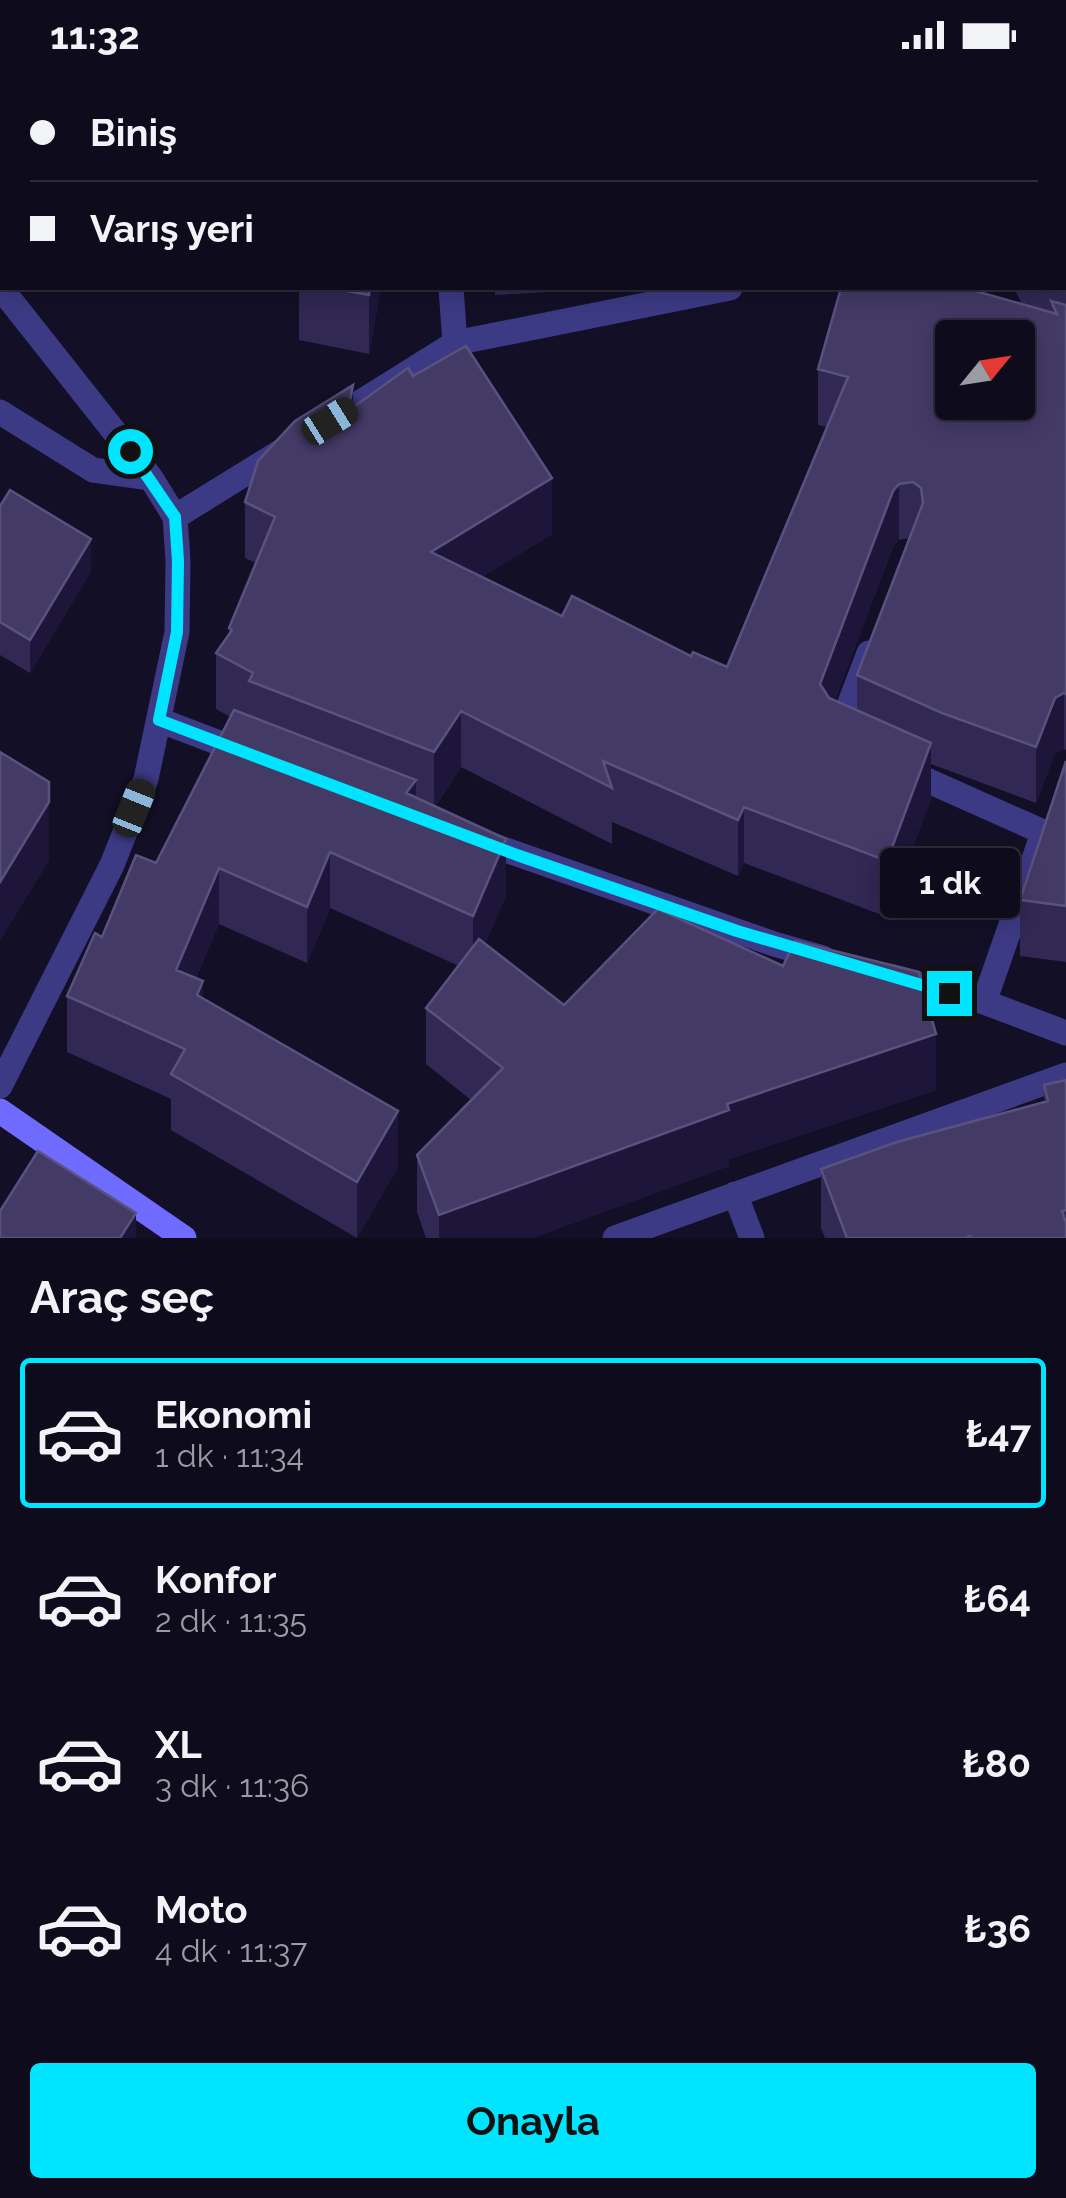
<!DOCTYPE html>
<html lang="tr">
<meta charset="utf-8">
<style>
:root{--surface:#0e0b1c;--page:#171425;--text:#f1f3f6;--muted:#9b9ba3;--line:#2e2b3b;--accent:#00e5ff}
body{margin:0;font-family:Raleway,sans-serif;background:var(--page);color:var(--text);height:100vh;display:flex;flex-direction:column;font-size:38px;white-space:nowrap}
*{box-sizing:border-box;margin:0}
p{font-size:32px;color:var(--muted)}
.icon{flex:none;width:55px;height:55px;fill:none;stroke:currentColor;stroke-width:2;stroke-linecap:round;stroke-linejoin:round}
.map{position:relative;height:1168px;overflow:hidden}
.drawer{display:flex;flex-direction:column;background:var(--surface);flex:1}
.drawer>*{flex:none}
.banner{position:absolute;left:0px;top:0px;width:1068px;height:220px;box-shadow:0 5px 25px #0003,0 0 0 2px var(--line);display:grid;align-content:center;height:220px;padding:0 30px;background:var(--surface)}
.needle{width:65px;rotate:60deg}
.controls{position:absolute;left:935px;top:250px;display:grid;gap:20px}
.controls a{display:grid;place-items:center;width:100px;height:100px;border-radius:10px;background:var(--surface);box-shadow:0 5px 25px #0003,0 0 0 2px var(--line);font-size:50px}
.end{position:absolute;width:45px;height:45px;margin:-22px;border:12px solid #00e5ff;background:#111;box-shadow:0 0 0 5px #111}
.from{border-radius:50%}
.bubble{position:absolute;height:70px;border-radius:10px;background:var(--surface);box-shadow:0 5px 25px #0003,0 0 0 2px var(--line);font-size:32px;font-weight:700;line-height:70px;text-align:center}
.car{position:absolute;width:30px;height:60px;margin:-30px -15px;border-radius:12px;box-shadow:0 0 8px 2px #0007;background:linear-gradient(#222 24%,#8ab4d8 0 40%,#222 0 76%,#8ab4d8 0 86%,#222 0)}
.banner b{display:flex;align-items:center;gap:35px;height:95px;font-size:38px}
.banner b+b{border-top:2px solid var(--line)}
.banner i{width:25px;height:25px;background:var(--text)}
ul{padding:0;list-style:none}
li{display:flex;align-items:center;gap:30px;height:150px;margin:0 20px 15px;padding:0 10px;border:5px solid transparent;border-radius:10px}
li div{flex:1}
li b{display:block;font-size:38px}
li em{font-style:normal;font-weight:700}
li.selected{border-color:var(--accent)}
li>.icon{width:90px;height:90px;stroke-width:1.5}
h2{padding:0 30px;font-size:45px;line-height:120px}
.cta{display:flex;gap:20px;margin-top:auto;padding:20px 30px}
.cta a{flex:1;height:115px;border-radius:10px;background:var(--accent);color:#111;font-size:40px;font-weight:700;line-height:115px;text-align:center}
.status{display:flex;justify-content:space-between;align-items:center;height:70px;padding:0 50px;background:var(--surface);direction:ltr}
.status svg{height:28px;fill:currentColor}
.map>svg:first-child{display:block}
</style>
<div class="status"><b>11:32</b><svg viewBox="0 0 49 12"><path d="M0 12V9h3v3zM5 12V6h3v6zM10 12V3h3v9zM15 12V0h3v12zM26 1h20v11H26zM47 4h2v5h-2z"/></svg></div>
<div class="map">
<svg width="1066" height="1168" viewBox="0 0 1066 1168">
<rect width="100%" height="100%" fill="#130f26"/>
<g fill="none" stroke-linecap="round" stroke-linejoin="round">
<path stroke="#3d3a85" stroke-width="25" d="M 477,2 L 479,0
M 0,217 L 151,408
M 451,218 L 455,273
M 0,342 L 93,400 L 151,408 L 175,447 L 178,491 L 177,562 L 146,709 L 112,795 L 0,1016
M 324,355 L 455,273 L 730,218
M 175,447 L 285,379
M 159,650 L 248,684
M 837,667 L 869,583
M 902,699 L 1043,762
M 477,770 L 774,874 L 823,888
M 890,906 L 984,932 L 1066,963
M 984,932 L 1040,772
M 735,1124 L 752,1168
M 615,1168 L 1066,1005"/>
<path stroke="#6f6bff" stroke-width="25" d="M 0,1041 L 184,1168"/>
</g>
<path fill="#312854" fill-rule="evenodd" d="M 1066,0 L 1066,680 L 1064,679 L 1055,683 L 1036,733 L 931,694 L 931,729 L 887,847 L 744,793 L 738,806 L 612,752 L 612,774 L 461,697 L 435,737 L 506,825 L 485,874 L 564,935 L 936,1020 L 729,1089 L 729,1096 L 532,1168 L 426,1168 L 417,1142 L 417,1085 L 471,1030 L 426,994 L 426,938 L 459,896 L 330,838 L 307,893 L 219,854 L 196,908 L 203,928 L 398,1097 L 357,1168 L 171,1060 L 171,1029 L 67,982 L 67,926 L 102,867 L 156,793 L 230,647 L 216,639 L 216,583 L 229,565 L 229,558 L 256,493 L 245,488 L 245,432 L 353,337 L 413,306 L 552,464 L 482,507 L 562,546 L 727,597 L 827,357 L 818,355 L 818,299 L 1022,234 L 1014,218 L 1065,218 ZM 910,468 L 857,605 L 857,640 L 835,630 L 893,477 L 899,470 Z
M 299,218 L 381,218 L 369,284 L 299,270 Z
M 495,218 L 620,218 L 495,225 Z
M 0,436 L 91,501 L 30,603 L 0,585 Z
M 1066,691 L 1066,892 L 1020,886 L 1020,830 Z
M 1066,1010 L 1066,1168 L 825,1168 L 821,1158 L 821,1099 L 1044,1032 L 1044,1015 Z"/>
<path fill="#1d163a" d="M 370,218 L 381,218 L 369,284 L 369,225 Z
M 353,315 L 353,371 L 348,341 Z
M 552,408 L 552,464 L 431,538 L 431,482 Z
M 899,414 L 899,470 L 893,477 L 820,670 L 820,614 L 893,421 Z
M 91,469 L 91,501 L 30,603 L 30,570 Z
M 1064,623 L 1064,679 L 1055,683 L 1036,733 L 1036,677 L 1055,628 Z
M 461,641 L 461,697 L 434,738 L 434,682 Z
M 931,673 L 931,729 L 887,847 L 887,791 Z
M 416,710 L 416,766 L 406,723 Z
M 49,732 L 49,791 L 0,871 L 0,812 Z
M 744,737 L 744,793 L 738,806 L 738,750 Z
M 506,769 L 506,825 L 473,902 L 473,846 Z
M 330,782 L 330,838 L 307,893 L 307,837 Z
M 219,798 L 219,854 L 176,955 L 176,900 Z
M 203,911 L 203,967 L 197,925 Z
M 936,964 L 936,1020 L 729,1089 L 729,1096 L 532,1168 L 439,1168 L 439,1145 L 727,1034 Z
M 398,1041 L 398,1097 L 357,1168 L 357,1112 Z
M 136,1143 L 136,1168 L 120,1168 Z"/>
<path fill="#433a66" stroke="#5a527e" stroke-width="2.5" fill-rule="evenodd" d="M 500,0 L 672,0 L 672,2 L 500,2 Z
M 875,0 L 1066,0 L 1066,9 L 1065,2 L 871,2 Z
M 1065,40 L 1066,40 L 1066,203 L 1065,202 Z
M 332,218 L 370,218 L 369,225 Z
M 841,218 L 965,218 L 1057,244 L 1051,231 L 1066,235 L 1066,624 L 1064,623 L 1055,628 L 1036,677 L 942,643 L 857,605 L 923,433 L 921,418 L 913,412 L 899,414 L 893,421 L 820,614 L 829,628 L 931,673 L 887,791 L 744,737 L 738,750 L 603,691 L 612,718 L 461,641 L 434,682 L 249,611 L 253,603 L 216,583 L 232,560 L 229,558 L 275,447 L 245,432 L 258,391 L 295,351 L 353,315 L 348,341 L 408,298 L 413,306 L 466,276 L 552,408 L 431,482 L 562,546 L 572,526 L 691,586 L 693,582 L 727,597 L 848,307 L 818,299 ZM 952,268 L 1018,268 L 1018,332 L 952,332 Z
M 10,420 L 91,469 L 30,570 L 0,552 L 0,436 Z
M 234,640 L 416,710 L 406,723 L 506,769 L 473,846 L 330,782 L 307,837 L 219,798 L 176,900 L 203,911 L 197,925 L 398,1041 L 357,1112 L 171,1004 L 185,979 L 67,926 L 95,863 L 102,867 L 136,785 L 156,793 Z
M 0,682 L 49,712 L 49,732 L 0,812 Z
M 1066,691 L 1066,836 L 1020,830 Z
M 658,839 L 783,896 L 795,871 L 919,902 L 936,964 L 727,1034 L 729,1040 L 439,1145 L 417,1085 L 503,998 L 426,938 L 479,869 L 564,935 Z
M 1066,1010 L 1066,1140 L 1062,1141 L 1066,1153 L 1066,1168 L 971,1168 L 970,1166 L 965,1168 L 847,1168 L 821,1099 L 897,1072 L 1048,1031 L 1044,1015 Z
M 38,1081 L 136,1143 L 120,1168 L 0,1168 L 0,1141 Z"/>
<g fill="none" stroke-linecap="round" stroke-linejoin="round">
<path stroke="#00e5ff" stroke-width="12" d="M 130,381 L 175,447 L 178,491 L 177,562 L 159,650 L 517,785 L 737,861 L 949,923"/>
</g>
</svg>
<div class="controls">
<a><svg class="needle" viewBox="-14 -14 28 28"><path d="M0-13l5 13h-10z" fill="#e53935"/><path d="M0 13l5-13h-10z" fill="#9b9ba3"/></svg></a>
</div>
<i class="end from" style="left:130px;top:381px"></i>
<i class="end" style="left:949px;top:923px"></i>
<div class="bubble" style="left:880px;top:778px;width:140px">1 dk</div>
<i class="car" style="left:330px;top:351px;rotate:58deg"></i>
<i class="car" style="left:134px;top:738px;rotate:22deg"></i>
<div class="banner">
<b><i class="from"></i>Biniş</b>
<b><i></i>Varış yeri</b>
</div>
</div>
<section class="drawer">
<h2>Araç seç</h2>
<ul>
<li class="selected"><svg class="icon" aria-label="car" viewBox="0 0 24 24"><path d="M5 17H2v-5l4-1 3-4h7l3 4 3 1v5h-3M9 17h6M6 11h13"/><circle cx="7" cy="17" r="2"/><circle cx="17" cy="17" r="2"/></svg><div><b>Ekonomi</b><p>1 dk · 11:34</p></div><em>₺47</em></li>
<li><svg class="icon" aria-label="car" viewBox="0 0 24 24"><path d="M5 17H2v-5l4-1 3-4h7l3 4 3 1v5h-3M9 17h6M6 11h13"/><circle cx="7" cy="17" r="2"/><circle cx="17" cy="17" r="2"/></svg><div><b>Konfor</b><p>2 dk · 11:35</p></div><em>₺64</em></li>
<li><svg class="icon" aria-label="car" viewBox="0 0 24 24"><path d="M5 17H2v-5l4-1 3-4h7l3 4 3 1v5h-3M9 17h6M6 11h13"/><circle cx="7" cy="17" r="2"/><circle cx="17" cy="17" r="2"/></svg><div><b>XL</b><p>3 dk · 11:36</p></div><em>₺80</em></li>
<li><svg class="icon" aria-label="car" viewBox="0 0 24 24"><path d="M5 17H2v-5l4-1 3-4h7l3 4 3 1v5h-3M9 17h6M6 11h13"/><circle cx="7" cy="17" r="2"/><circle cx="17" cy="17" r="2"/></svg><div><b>Moto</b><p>4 dk · 11:37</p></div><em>₺36</em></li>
</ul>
<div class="cta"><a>Onayla</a></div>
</section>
